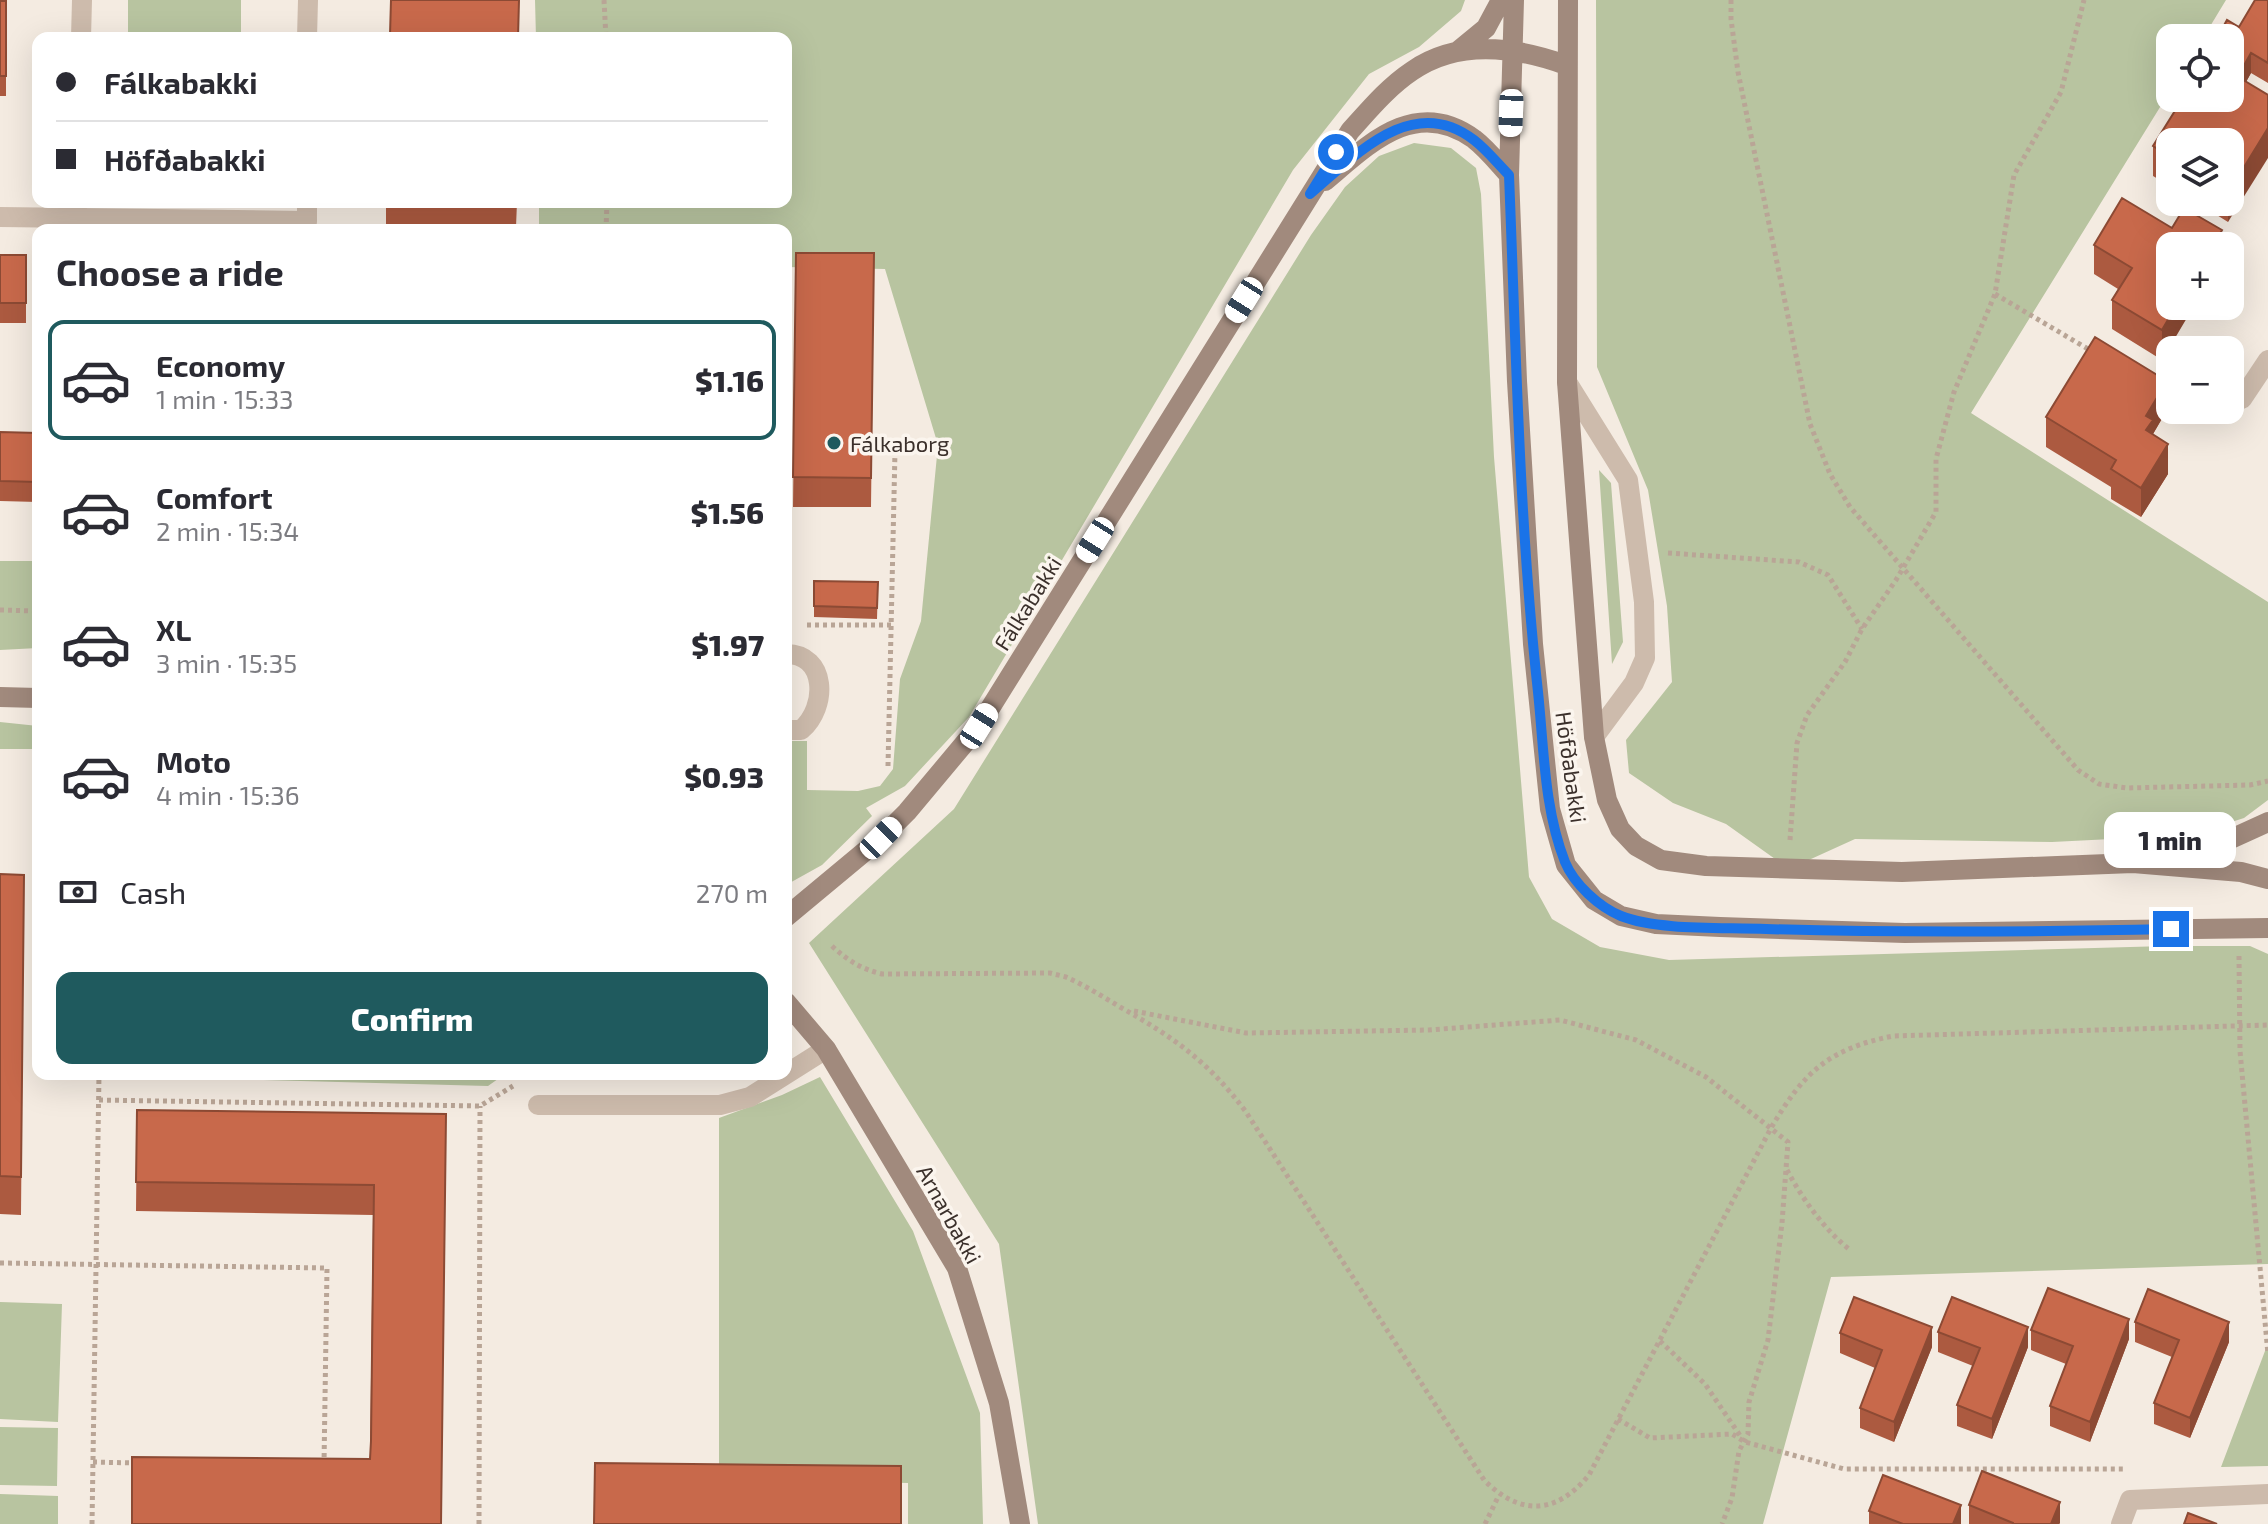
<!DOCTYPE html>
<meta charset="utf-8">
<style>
:root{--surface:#fff;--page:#f2f2f3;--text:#2b2b33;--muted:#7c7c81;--line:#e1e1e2;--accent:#1f5a5e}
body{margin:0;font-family:"Exo 2",sans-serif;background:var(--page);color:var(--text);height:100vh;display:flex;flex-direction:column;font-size:30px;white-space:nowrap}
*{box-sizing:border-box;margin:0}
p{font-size:26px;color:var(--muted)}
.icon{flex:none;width:44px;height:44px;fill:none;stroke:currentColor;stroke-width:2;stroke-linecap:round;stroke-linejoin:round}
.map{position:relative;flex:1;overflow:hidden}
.panel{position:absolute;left:32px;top:224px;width:760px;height:856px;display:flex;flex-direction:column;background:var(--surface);border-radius:16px;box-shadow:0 8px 32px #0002}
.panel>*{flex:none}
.top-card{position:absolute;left:32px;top:32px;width:760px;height:176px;border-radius:16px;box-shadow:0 8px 32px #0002;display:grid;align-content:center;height:176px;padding:0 24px;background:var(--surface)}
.controls{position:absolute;left:2156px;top:24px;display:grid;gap:16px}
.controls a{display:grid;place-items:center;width:88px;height:88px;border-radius:16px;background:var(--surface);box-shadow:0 8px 32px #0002;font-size:40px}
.end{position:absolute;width:36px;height:36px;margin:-18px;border:10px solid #1a73e8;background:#fff;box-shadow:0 0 0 4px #fff}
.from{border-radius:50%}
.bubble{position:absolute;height:56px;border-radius:16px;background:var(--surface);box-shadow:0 8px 32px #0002;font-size:26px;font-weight:800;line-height:56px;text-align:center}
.car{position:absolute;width:24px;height:48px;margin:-24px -12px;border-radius:10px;box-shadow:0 0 6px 2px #0007;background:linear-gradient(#fff 24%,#345 0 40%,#fff 0 76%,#345 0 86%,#fff 0)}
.top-card b{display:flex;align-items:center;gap:28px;height:76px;font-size:30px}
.top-card b+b{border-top:2px solid var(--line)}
.top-card i{width:20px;height:20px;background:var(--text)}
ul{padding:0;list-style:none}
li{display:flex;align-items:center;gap:24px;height:120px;margin:0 16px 12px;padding:0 8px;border:4px solid transparent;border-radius:16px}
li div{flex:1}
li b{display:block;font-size:30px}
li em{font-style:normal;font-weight:800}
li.current{border-color:var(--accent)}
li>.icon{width:72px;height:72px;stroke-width:1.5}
h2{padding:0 24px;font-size:36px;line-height:96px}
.pay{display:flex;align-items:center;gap:20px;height:88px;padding:0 24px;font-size:30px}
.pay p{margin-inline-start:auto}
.primary-button{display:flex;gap:16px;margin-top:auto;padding:16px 24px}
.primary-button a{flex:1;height:92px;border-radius:16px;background:var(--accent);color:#fff;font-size:32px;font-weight:800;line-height:92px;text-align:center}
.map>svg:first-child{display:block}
</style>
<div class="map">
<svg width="2268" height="1524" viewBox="0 0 2268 1524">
<rect width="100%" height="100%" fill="#f4ebe1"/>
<path fill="#b8c4a0" d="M 128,0 L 241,0 L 241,38 L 128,38 Z
M 535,0 L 1465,0 L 1461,11 L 1419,47 L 1369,74 L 1293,170 L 969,717 L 905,786 L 866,808 L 872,816 L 822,865 L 786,885 L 786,741 L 807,741 L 807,790 L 858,791 L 880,786 L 893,769 L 900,679 L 921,621 L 938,445 L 885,269 L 786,267 L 786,230 L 539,230 L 539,202 L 786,202 L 786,38 L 536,38 Z
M 1596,0 L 2226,0 L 2203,38 L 2170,38 L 2170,91 L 1971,413 L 2268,602 L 2268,800 L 2244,818 L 2191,835 L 2052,842 L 1855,839 L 1789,869 L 1726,824 L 1673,803 L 1629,773 L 1626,740 L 1672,682 L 1667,606 L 1648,490 L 1597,367 Z
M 1414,143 L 1451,148 L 1476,168 L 1481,194 L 1494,457 L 1529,877 L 1552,919 L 1600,947 L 1669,960 L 2166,946 L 2250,946 L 2268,954 L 2268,1264 L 1831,1277 L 1763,1524 L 1038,1524 L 999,1244 L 809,943 L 954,809 L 1311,235 L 1345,187 L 1379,156 Z
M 1599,470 L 1611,483 L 1623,642 L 1612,664 Z
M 0,561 L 38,561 L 38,648 L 0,650 Z
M 0,722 L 38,726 L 38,749 L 0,749 Z
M 106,1074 L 505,1074 L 488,1086 L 106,1076 Z
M 820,1077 L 913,1231 L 980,1413 L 983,1524 L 908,1524 L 908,1483 L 719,1479 L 719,1118 L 782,1095 Z
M 0,1302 L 62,1304 L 58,1422 L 0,1419 Z
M 2268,1347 L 2268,1466 L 2221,1467 L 2265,1351 Z
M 0,1427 L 58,1428 L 57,1486 L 0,1485 Z
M 0,1494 L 58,1496 L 58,1524 L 0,1524 Z"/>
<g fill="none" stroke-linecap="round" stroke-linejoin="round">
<path stroke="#b9a596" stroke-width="5" stroke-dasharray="4 4" stroke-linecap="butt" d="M 604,0 L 606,38
M 1731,0 L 1731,19 L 1738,72 L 1810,424 L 1830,474 L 1850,507 L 2078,770 L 2099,784 L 2127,788 L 2250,785 L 2268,781
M 606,230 L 607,202
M 1995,294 L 2093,352
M 1668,553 L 1799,562 L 1828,575 L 1862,629
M 0,610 L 38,611
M 807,625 L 891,625
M 888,766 L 895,451
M 1790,840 L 1797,743 L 1807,715 L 1845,662 L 1862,629 L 1896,580 L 1936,512 L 1936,459 L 1954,392 L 1995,294 L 2014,175 L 2061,92 L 2084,0
M 832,946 C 847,960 861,969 882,974 L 1050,973 L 1066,977 C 1084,985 1102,996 1120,1007 C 1173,1037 1208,1061 1246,1112 L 1484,1480 C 1520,1516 1556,1515 1589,1475 L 1771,1128 C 1804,1072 1828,1049 1893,1036 L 2268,1025
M 2239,956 L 2240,1051 L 2268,1354
M 1134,1011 L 1246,1033 L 1429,1030 L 1560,1020 L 1636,1040 L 1706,1077 L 1788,1142 L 1782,1223 L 1768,1340 L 1749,1402 L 1748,1434 L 1739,1451 L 1732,1498 L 1722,1524
M 99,1100 L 480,1106 L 513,1086
M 1787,1170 C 1803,1200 1824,1229 1850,1250
M 0,1263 L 327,1268 L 324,1464
M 1660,1341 L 1705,1384 L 1741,1437
M 1618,1419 L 1650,1438 L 1732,1434 L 1745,1442 L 1844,1469 L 2124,1469
M 93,1462 L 135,1463
M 92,1524 L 99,1074
M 479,1524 L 480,1106
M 1485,1524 L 1499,1495"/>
<path stroke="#cdbbac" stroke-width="20" d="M 81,38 L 82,0
M 307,38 L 308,0
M 307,221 L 307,202
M 76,230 L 77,202
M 1567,382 L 1628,480 L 1644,602 L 1645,658 L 1634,683 L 1594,737
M 786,654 C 827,654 828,707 801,730 L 786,730"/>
<path stroke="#cdbbac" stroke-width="20" d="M 0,217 L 307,221
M 2242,399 L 2268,360
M 538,1105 L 720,1105 L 750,1097 L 826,1049
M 2121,1524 L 2130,1500 L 2268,1494"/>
<path stroke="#a18a7d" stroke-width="20" d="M 1514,0 L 1509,175 L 1517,381 L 1533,644 L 1550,809 L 1566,865 L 1594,900 L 1621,916 L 1656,924 L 1720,927 L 1905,933 L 2268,928
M 1568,0 L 1567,382 L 1594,737 L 1607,800 L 1620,829 L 1636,846 L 1661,860 L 1706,866 L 1902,872 L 2133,863 L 2241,872 L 2268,879
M 1458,51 L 1486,28 L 1501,0
M 1325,181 C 1368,145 1415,96 1474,139 C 1487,149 1498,163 1509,175
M 0,697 L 38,698
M 2160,858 L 2211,848 L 2268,822
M 786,917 L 881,838 L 907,812 L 979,726 L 1350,131 C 1369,110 1388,87 1412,71 C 1458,39 1516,47 1566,65
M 786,1002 L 826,1049 L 957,1268 L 999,1403 L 1020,1524"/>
</g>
<path fill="#ac5a40" d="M 391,0 L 519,38 L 390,38 Z
M 2268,0 L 2268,83 L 2251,73 L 2246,82 L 2228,222 L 2196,202 L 2230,202 L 2230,142 L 2170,142 L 2170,186 L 2153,176 L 2153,146 L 2230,98 L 2230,38 L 2239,27 Z
M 0,1 L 6,1 L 6,96 L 0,96 Z
M 386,202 L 517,202 L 516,227 L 386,224 Z
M 2172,228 L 2222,246 L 2162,360 L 2112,329 L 2112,300 L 2118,289 L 2094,274 L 2094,245 Z
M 796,253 L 874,253 L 871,507 L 793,507 Z
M 0,255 L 26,255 L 26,323 L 0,323 Z
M 2167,410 L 2153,434 L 2168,474 L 2141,517 L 2111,499 L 2111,487 L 2046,447 L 2046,417 Z
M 0,432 L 38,433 L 38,502 L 0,501 Z
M 814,581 L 878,582 L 877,619 L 814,617 Z
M 0,874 L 24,875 L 21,1215 L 0,1214 Z
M 137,1110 L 446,1114 L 370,1459 L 373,1215 L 136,1211 Z
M 2135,1322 L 2229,1342 L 2190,1438 L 2154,1424 L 2154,1403 L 2172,1357 L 2135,1342 Z
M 2031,1330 L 2129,1339 L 2090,1442 L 2050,1426 L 2050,1406 L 2066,1364 L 2031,1350 Z
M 1938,1332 L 2028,1347 L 1992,1439 L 1957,1426 L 1957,1405 L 1973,1366 L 1938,1352 Z
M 1840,1333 L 1932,1347 L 1894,1442 L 1860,1428 L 1860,1408 L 1875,1368 L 1840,1353 Z
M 1969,1505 L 2060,1523 L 2059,1524 L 1969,1524 Z
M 1869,1511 L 1961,1524 L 1869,1524 Z"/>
<path fill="#8c4a34" d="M 2251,53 L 2251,73 L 2242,89 L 2242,69 Z
M 2268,128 L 2268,158 L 2228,222 L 2228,202 L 2230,202 L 2230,190 Z
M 2222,230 L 2222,246 L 2213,246 Z
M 2176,306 L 2194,306 L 2162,360 L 2162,330 Z
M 2167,381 L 2167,410 L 2153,434 L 2146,459 L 2146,416 Z
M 2168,444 L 2168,474 L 2141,517 L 2141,488 Z
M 2129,1319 L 2129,1339 L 2090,1442 L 2090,1422 Z
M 2229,1322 L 2229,1342 L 2190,1438 L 2190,1418 Z
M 1932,1327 L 1932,1347 L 1894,1442 L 1894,1422 Z
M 2028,1327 L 2028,1347 L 1992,1439 L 1992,1419 Z
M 2060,1502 L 2060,1523 L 2059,1524 L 2051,1524 Z
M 1961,1505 L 1961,1524 L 1953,1524 Z"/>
<path fill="#c8694b" stroke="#8c4a34" stroke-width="2" d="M 391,0 L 519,0 L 518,38 L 390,35 Z
M 2255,0 L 2268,0 L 2268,63 L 2251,53 L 2242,69 L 2230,62 L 2230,38 L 2217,38 L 2227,20 L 2239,27 Z
M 0,1 L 6,1 L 6,76 L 0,76 Z
M 2230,72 L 2268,95 L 2268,128 L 2230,190 L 2230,142 L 2170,142 L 2170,157 L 2153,146 L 2183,98 L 2230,98 Z
M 2122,198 L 2172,228 L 2184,208 L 2222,230 L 2213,246 L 2170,246 L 2170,306 L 2176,306 L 2162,330 L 2112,300 L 2132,268 L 2094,245 Z
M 796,253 L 874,253 L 871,478 L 793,477 Z
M 0,255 L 26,255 L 26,303 L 0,303 Z
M 2095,337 L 2167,381 L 2146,416 L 2153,420 L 2146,430 L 2168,444 L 2141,488 L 2111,469 L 2116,460 L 2046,417 Z
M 0,432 L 38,433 L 38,482 L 0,481 Z
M 814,581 L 878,582 L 877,608 L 814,606 Z
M 0,874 L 24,875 L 21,1177 L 0,1176 Z
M 137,1110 L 446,1114 L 441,1524 L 132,1524 L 132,1457 L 370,1459 L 371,1441 L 374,1185 L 136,1182 Z
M 2048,1288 L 2129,1319 L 2090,1422 L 2050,1406 L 2073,1346 L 2031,1330 Z
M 2148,1289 L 2229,1322 L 2190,1418 L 2154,1403 L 2179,1340 L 2135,1322 Z
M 1854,1297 L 1932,1327 L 1894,1422 L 1860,1408 L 1882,1350 L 1840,1333 Z
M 1952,1297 L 2028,1327 L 1992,1419 L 1957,1405 L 1980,1348 L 1938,1332 Z
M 595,1463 L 901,1466 L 901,1524 L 594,1524 Z
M 1982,1471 L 2060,1502 L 2051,1524 L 2013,1524 L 2013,1523 L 1969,1505 Z
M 1883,1475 L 1961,1505 L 1953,1524 L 1903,1524 L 1869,1511 Z
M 2188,1513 L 2217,1524 L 2184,1524 Z"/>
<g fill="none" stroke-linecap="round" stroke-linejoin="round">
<path stroke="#1a73e8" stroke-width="10" d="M 1336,152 L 1310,194 C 1355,156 1412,92 1474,140 C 1487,150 1498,164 1509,175 C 1516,347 1519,521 1538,692 C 1544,748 1544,809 1565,862 C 1574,884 1599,907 1621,916 C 1659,931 1724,927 1766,929 C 1901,933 2036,932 2171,929"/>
</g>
<circle fill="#1f5a5e" stroke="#fbf5ee" stroke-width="3" cx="834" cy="443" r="8"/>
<g text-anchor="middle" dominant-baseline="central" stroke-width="7" stroke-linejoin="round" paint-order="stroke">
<g font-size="22" fill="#3b302b" stroke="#fbf5ee" text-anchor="start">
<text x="850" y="443">Fálkaborg</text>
</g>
<g font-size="22" fill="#3b302b" stroke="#fbf5ee">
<text transform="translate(1027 603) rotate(-58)">Fálkabakki</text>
<text transform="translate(1572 767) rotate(82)">Höfðabakki</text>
<text transform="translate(950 1214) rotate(61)">Arnarbakki</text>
</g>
</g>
</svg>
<div class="controls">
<a><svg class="icon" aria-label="locate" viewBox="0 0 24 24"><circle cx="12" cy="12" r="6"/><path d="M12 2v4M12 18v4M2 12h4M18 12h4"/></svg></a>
<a><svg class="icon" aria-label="layers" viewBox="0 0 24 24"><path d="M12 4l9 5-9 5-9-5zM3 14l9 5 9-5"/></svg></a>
<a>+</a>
<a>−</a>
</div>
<i class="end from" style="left:1336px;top:152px"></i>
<i class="end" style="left:2171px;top:929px"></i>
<div class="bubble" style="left:2104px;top:812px;width:132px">1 min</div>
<i class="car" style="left:1511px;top:113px;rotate:182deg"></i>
<i class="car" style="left:1244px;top:300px;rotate:212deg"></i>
<i class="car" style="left:1095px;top:540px;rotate:212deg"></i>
<i class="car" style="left:979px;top:726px;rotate:32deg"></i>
<i class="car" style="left:881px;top:838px;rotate:45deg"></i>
<div class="top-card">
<b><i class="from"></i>Fálkabakki</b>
<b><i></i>Höfðabakki</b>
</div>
<section class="panel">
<h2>Choose a ride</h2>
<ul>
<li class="current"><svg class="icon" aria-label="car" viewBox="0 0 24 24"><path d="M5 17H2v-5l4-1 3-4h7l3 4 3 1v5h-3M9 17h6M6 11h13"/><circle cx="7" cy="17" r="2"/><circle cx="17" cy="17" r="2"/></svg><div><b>Economy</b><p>1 min · 15:33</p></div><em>$1.16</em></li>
<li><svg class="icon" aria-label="car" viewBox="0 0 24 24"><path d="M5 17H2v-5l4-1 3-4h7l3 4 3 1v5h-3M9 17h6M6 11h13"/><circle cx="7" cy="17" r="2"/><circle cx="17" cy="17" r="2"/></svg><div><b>Comfort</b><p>2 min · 15:34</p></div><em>$1.56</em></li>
<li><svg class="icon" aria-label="car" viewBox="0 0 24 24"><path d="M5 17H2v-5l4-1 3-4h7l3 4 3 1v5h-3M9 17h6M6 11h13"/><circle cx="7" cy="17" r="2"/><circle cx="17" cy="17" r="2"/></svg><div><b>XL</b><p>3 min · 15:35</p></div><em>$1.97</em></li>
<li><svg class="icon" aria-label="car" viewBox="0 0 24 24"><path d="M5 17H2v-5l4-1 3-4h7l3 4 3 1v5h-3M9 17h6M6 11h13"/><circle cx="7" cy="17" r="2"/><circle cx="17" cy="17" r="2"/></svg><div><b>Moto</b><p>4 min · 15:36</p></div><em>$0.93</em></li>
</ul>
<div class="pay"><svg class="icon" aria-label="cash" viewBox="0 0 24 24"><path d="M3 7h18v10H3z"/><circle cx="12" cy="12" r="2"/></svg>Cash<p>270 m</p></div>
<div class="primary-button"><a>Confirm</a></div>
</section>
</div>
